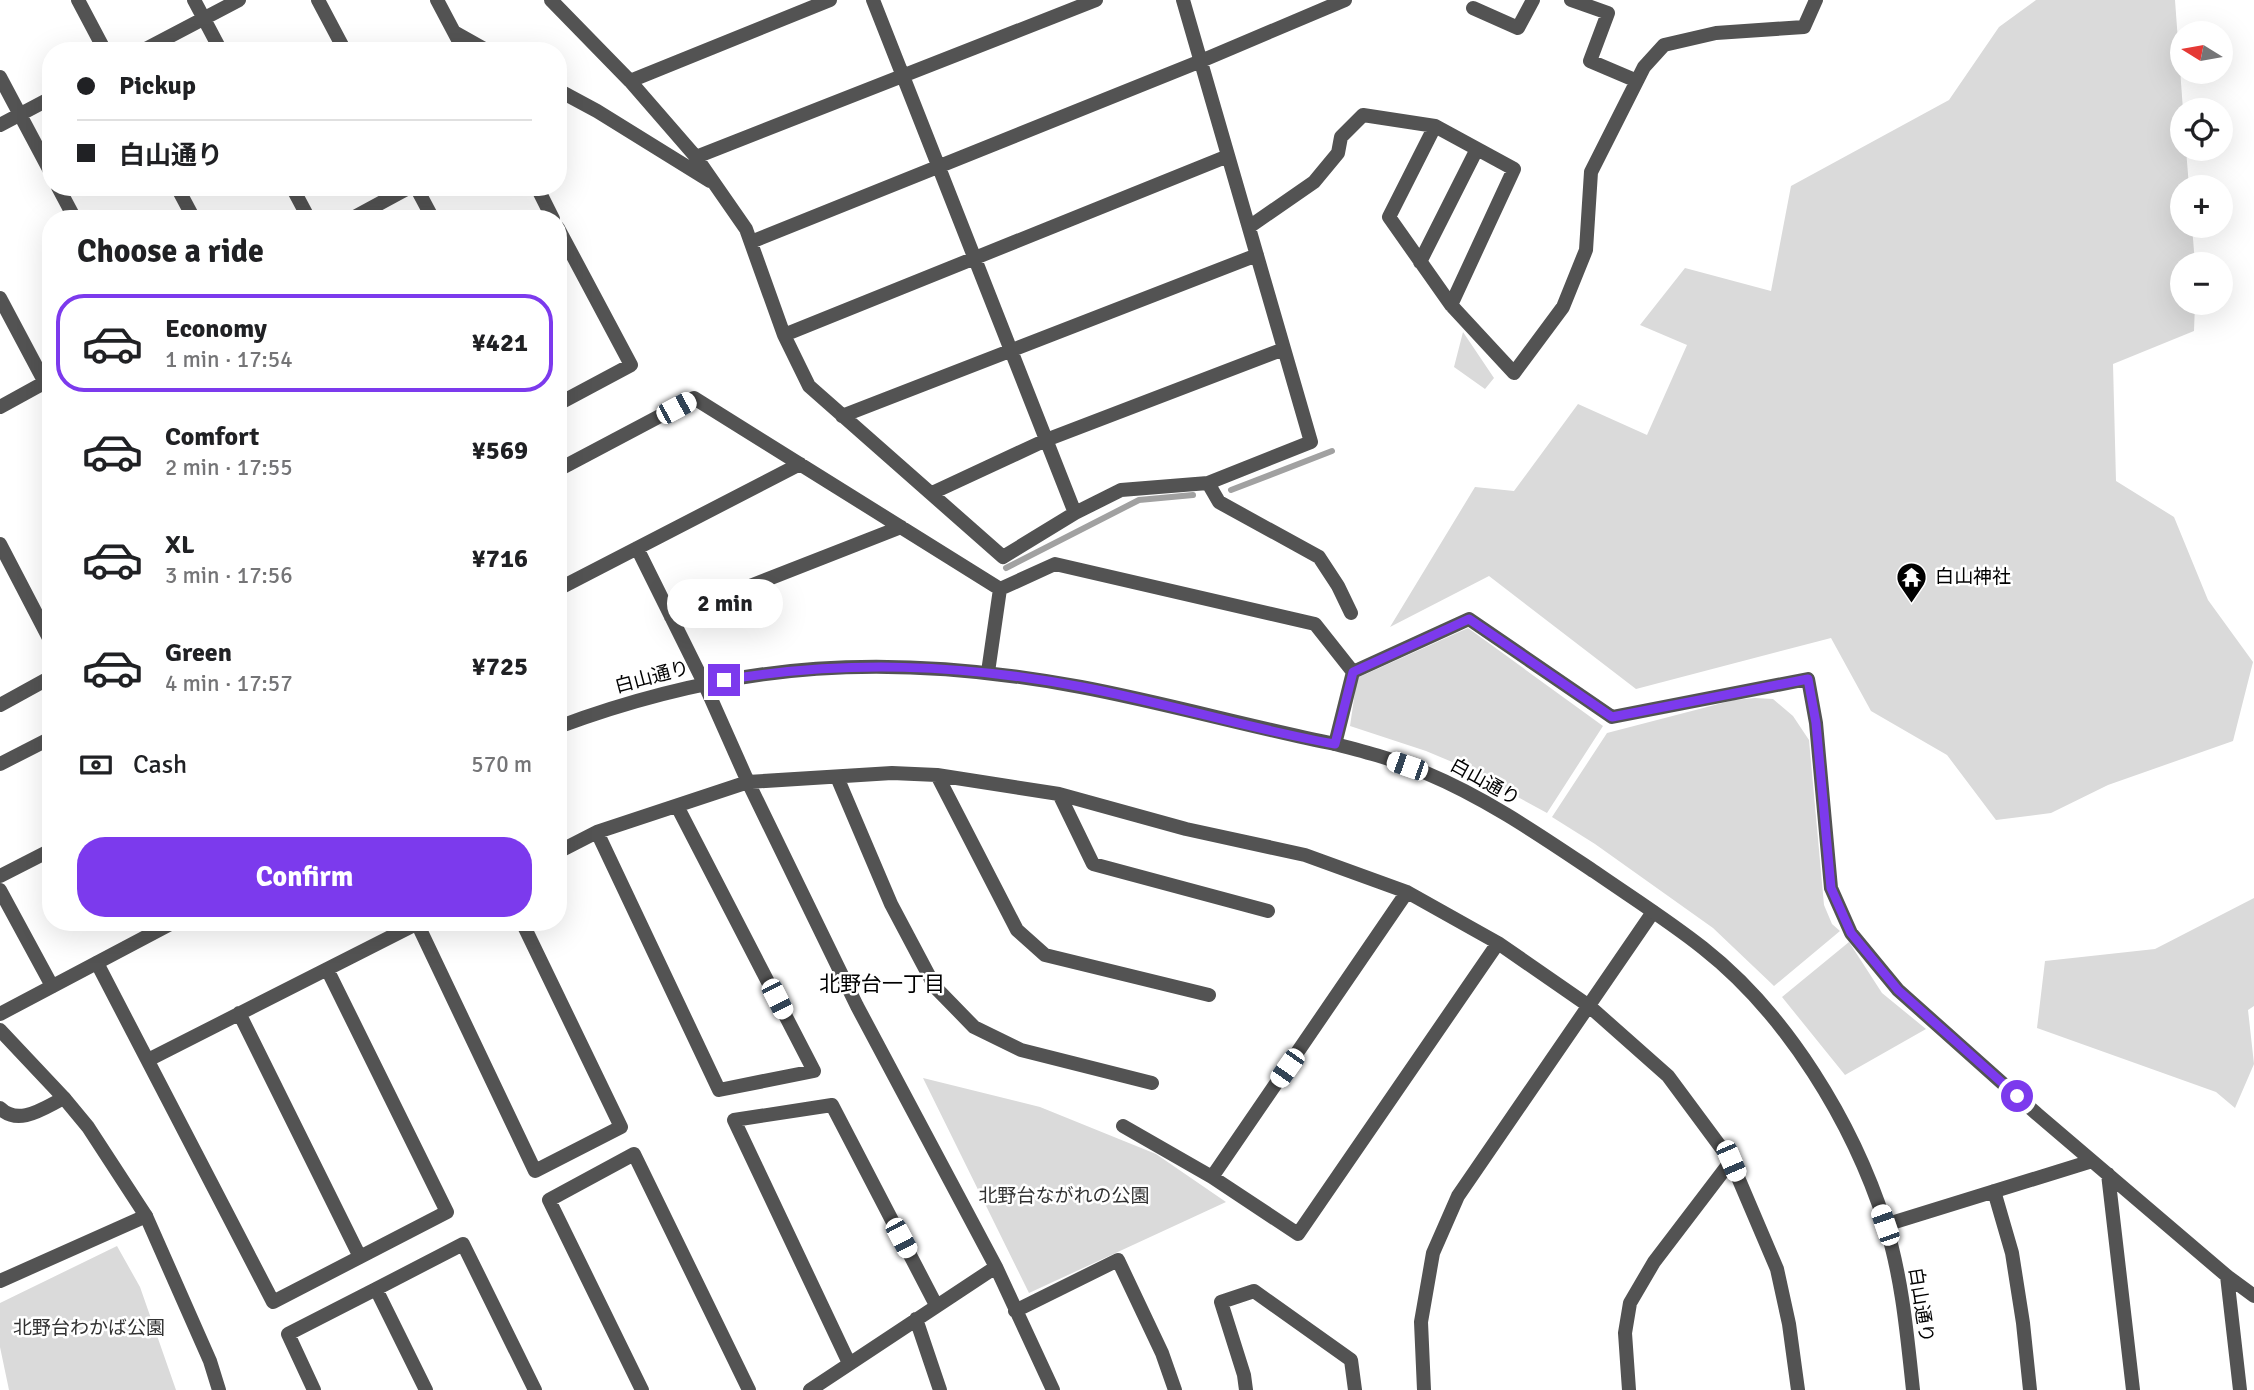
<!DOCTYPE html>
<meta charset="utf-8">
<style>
:root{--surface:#fff;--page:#f6f6f6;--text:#202124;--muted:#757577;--line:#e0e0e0;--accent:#7c3aed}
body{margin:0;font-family:Signika,"Noto Sans JP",sans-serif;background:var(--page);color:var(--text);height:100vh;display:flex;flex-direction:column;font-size:26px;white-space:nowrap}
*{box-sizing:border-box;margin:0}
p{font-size:23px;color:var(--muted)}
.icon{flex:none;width:38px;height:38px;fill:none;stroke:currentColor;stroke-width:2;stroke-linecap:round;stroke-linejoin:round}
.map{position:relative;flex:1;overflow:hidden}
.details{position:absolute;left:42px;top:210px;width:525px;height:721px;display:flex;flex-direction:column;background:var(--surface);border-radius:28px;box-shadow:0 7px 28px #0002}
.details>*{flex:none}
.banner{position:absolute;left:42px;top:42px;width:525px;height:154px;border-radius:28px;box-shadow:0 7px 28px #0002;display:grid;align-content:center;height:154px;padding:0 35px;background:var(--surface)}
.needle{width:46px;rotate:281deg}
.buttons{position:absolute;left:2170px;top:21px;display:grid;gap:14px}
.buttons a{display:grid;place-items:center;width:63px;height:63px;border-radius:50%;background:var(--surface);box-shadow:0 7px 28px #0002;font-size:35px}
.end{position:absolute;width:32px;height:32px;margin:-16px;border:9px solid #7c3aed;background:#fff;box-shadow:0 0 0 4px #fff}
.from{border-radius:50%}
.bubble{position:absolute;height:49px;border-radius:24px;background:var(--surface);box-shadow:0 7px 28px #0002;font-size:23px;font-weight:800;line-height:49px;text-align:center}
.car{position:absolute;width:21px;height:42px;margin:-21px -10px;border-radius:9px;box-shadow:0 0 5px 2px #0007;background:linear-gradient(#fff 24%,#345 0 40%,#fff 0 76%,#345 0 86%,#fff 0)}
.banner b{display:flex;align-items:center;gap:24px;height:66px;font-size:26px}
.banner b+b{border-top:2px solid var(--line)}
.banner i{width:18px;height:18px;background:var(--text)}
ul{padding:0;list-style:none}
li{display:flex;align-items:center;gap:21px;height:98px;margin:0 14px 10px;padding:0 21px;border:4px solid transparent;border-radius:28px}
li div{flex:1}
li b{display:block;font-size:26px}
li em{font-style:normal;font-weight:800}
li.on{border-color:var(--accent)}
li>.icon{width:63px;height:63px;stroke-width:1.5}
h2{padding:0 35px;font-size:32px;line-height:84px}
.pay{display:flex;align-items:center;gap:18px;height:77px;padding:0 35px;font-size:26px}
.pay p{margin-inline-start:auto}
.action{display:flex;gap:14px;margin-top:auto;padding:14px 35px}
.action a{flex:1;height:80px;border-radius:28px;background:var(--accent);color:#fff;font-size:28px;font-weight:800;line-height:80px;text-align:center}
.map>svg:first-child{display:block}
</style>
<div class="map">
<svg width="2254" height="1390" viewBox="0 0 2254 1390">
<rect width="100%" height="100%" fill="#fff"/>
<path fill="#dadada" d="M 2036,0 L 2175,0 L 2183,110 L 2182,149 L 2186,149 L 2189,187 L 2182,187 L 2182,226 L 2192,226 L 2195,264 L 2182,264 L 2182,303 L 2195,303 L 2194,331 L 2113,364 L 2116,481 L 2174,517 L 2208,600 L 2253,662 L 2233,741 L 2108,785 L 2051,813 L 1996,820 L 1947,755 L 1871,711 L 1831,638 L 1636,689 L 1489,576 L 1390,627 L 1475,487 L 1514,491 L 1578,404 L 1647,435 L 1687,345 L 1640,325 L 1685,268 L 1771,291 L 1791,186 L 1949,100 L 1999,27 Z
M 1463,332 L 1494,378 L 1485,389 L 1454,367 Z
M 1468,628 L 1603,726 L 1547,813 L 1457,764 L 1426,751 L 1350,726 L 1357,678 Z
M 1755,698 L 1773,699 L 1793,716 L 1809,740 L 1824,905 L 1832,924 L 1840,931 L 1774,986 L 1713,928 L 1595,844 L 1552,817 L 1607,733 L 1734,700 Z
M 2254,898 L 2254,1006 L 2248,1010 L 2254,1064 L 2235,1108 L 2216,1092 L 2037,1028 L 2045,961 L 2155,949 Z
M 1849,942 L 1882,993 L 1926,1029 L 1845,1075 L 1782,997 Z
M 923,1078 L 1040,1107 L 1156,1154 L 1226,1202 L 1029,1293 Z
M 117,1246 L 140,1287 L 176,1390 L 9,1390 L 0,1347 L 0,1303 Z"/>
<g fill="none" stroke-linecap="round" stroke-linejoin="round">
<path stroke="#a1a1a1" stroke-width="6" d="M 1231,490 L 1332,451
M 1006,568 L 1139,500 L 1193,495"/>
<path stroke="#535353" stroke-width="14" d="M 78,0 L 105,51
M 194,0 L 221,51
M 318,0 L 345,51
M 437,0 L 464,51
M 551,0 L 630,81 L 696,157 L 746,229 L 784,335 L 809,386 L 1003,557 L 1075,513 L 1121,490 L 1208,483 L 1311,442 L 1183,0
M 873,0 L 1075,513
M 1571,0 L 1608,13 L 1590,61 L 1637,81
M 1473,8 L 1518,28 L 1533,0
M 456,33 L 488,51
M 142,51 L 239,0
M 0,77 L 51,173
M 630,81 L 830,0
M 558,90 L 597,111 L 710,181
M 0,125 L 51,98
M 1435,126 L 1389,217 L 1451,305 L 1514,373 L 1563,307 L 1586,250 L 1591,172 L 1644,67 L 1664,45 L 1716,33 L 1804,27 L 1816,0
M 696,157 L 1096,0
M 58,187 L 75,219
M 177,187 L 194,219
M 292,187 L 309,219
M 416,187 L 433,219
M 537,187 L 553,219
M 351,219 L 410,187
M 1249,227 L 1314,182 L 1338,153 L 1341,137 L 1363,115 L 1435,126 L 1514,169 L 1451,305
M 558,228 L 631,365 L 558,404
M 751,242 L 1201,61 L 1345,0
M 1420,262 L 1477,149
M 0,298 L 51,394
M 784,335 L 1228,156
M 0,407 L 51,379
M 842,416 L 1257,255
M 558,470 L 694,398 L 1000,589 L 1055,564 L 1315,624 L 1353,672
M 1208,483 L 1219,502 L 1319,557 L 1338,586 L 1351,613
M 932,493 L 1046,440 L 1284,349
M 0,544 L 51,642
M 637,548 L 704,683 L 748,782 L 857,1006 L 996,1267 L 1053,1390
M 558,589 L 800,464
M 671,617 L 901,527
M 988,672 L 1000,589
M 1353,672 L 1469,619 L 1612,717 L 1808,679 L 1816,723 L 1831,888 L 1851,933 L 1898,990 L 2037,1114 L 2227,1276 L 2254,1296
M 0,705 L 51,677
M 1335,744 L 1353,672
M 0,764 L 51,738
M 937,775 L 1017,930 L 1045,955 L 1209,995
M 837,777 L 891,904 L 935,987 L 974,1027 L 1021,1050 L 1152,1083
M 1059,794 L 1093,864 L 1268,911
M 597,832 L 719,1090 L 814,1071 L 677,806
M 558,852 L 597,832 L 748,782 L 892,773 L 937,775 L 1059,794 L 1186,829 L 1305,855 L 1407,892 L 1498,943 L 1589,1006 L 1668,1076 L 1731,1161 L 1777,1269 L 1789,1324 L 1798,1390
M 0,876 L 51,850
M 0,890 L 52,986
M 417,923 L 535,1171 L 621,1127 L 522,922
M 97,963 L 273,1302 L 447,1212 L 327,969
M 239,1013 L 360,1257
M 148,1060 L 420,922
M 0,1108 C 19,1127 45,1107 64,1098
M 1123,1126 L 1212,1177 L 1298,1234 L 1498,943
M 2108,1174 L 2133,1390
M 1212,1177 L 1407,892
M 1994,1191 L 2012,1253 L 2023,1323 L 2030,1390
M 1885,1225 L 2092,1161
M 2227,1276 L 2240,1390
M 0,1281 L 146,1216
M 1015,1311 L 1118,1260 L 1162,1353 L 1175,1390
M 916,1319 L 940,1390
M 849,1363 L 734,1120 L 832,1105 L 936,1305
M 314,1390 L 288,1334 L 376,1289
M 426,1390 L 376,1289 L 463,1244 L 535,1390
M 642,1390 L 549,1200 L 634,1154 L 749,1390
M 810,1390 L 996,1267
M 1246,1390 L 1244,1375 L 1221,1302 L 1254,1291 L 1351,1360 L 1355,1390
M 1424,1390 L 1421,1322 L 1433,1253 L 1458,1196 L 1653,912
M 1629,1390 L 1625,1333 L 1630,1303 L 1654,1262 L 1731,1161"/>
<path stroke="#535353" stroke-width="14" d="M 558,727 C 738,660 893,652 1081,687 C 1166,703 1250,727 1335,744 C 1366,752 1397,760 1426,773 C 1486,798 1541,836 1595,872 C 1631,897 1669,921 1703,948 C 1787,1014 1853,1123 1885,1223 C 1902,1277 1907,1334 1913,1390
M 0,1014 L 174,922
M 0,1030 L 64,1098 L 88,1127 L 146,1216 L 210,1361 L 219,1390"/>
</g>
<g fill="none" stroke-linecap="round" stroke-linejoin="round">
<path stroke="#7c3aed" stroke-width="9" d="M 724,680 C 846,660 961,664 1082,687 C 1167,703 1250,729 1335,744 L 1353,672 L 1469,619 L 1612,717 L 1808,679 L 1816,723 L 1831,888 L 1851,933 L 1898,990 L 2017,1096"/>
</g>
<defs>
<symbol id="temple-pin" viewBox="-11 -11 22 30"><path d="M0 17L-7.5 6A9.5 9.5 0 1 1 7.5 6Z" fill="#000" stroke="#fff"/><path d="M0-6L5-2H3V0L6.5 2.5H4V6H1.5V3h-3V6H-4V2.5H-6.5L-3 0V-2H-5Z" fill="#fff"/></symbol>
</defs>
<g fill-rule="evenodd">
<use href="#temple-pin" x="1894" y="560" width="35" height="47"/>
</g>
<g text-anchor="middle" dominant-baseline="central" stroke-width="5" stroke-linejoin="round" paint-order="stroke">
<g font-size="19" fill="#000" stroke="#fff" text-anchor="start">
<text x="1935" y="577">白山神社</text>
</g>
<g font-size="19" fill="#000" stroke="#fff">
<text transform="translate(652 677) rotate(-15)">白山通り</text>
<text transform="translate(1485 782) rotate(29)">白山通り</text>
<text transform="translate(1921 1305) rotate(81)">白山通り</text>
</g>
<g font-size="19" fill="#313131" stroke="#fff">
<text x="1064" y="1196">北野台ながれの公園</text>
<text x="89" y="1328">北野台わかば公園</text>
</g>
<g font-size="21" fill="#000" stroke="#fff">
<text x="882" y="984">北野台一丁目</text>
</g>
</g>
</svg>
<div class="buttons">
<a><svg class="needle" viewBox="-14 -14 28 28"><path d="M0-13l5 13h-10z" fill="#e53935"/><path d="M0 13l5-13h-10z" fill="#757577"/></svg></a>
<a><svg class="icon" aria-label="locate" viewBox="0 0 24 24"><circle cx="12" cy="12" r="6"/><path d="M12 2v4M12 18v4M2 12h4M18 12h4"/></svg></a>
<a>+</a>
<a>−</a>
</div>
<i class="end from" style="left:2017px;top:1096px"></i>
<i class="end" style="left:724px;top:680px"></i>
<div class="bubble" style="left:667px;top:579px;width:116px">2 min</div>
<i class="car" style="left:676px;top:408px;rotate:62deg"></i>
<i class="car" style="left:1407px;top:766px;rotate:289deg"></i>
<i class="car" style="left:777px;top:999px;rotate:153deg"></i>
<i class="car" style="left:1287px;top:1068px;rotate:215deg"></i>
<i class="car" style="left:1731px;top:1161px;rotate:157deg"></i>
<i class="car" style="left:1885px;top:1225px;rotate:341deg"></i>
<i class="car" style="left:901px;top:1238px;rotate:152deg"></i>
<div class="banner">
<b><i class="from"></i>Pickup</b>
<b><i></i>白山通り</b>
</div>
<section class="details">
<h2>Choose a ride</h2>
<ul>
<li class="on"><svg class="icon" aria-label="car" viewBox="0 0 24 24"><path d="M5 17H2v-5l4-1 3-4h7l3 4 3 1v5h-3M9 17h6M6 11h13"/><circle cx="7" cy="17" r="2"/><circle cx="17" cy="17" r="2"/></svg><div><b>Economy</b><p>1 min · 17:54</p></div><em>¥421</em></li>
<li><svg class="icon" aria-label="car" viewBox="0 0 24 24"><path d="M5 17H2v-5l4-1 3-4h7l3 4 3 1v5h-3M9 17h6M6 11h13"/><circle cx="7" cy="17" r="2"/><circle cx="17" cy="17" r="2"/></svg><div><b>Comfort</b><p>2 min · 17:55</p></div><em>¥569</em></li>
<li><svg class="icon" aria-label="car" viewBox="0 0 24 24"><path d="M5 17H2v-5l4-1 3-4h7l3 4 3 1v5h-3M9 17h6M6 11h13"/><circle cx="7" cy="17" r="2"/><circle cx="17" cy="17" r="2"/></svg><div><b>XL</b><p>3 min · 17:56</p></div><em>¥716</em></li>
<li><svg class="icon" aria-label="car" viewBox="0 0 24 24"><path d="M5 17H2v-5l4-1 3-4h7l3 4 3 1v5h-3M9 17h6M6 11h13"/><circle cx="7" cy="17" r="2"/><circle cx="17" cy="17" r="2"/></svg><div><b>Green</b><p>4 min · 17:57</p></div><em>¥725</em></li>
</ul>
<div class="pay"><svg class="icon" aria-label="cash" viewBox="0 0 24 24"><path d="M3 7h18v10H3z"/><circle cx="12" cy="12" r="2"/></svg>Cash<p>570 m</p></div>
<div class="action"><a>Confirm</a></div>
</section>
</div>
